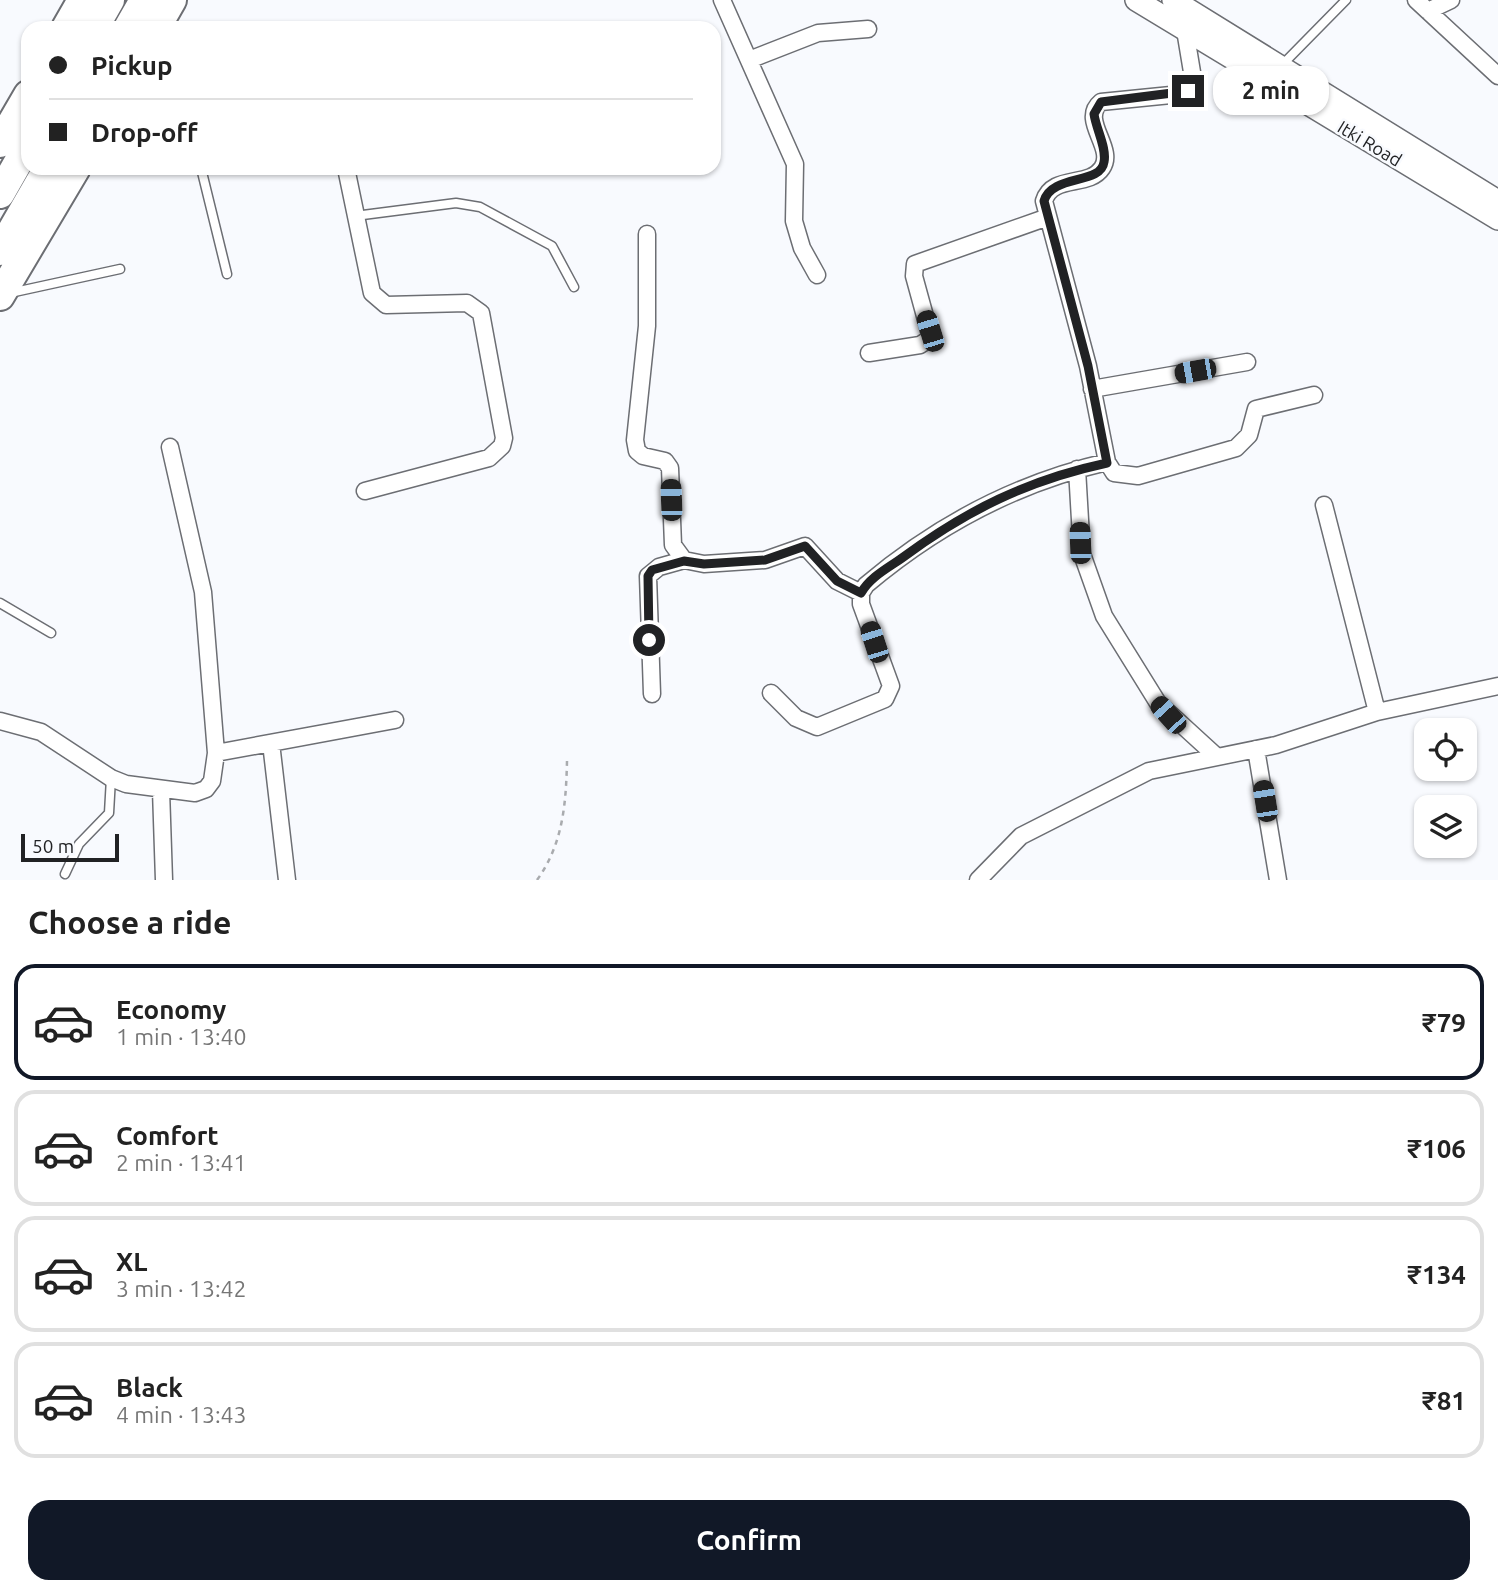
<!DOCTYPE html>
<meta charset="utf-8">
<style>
:root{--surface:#fff;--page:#f2f2f2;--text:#222;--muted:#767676;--line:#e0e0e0;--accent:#111827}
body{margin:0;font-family:Ubuntu,sans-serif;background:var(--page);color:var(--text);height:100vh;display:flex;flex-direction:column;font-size:26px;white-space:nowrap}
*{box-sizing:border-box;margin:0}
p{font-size:23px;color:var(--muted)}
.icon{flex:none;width:38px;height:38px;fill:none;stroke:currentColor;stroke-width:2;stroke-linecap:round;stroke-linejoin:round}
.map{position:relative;height:880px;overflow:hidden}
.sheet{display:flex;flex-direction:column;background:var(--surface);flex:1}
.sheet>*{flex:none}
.top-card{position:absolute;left:21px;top:21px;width:700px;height:154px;border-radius:21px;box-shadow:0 2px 5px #0004;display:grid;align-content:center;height:154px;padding:0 28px;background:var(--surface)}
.tools{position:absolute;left:1414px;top:718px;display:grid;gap:14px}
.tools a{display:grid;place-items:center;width:63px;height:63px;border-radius:14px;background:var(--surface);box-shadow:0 2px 5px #0004;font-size:35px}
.scale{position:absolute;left:21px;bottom:18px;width:98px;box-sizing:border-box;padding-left:7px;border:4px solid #212224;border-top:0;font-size:19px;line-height:24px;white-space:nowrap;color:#212224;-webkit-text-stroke:5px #f8fafe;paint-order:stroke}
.end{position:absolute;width:32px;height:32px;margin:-16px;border:9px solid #212224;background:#fff;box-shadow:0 0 0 4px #fff}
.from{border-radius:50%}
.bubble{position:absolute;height:49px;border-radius:21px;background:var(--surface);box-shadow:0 2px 5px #0004;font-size:23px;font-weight:700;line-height:49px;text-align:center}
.car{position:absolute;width:21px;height:42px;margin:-21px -10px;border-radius:9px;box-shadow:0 0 5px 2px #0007;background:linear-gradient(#222 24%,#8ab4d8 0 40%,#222 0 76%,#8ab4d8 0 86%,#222 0)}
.top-card b{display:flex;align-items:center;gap:24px;height:66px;font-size:26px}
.top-card b+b{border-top:2px solid var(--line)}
.top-card i{width:18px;height:18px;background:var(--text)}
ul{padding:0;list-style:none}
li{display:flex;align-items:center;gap:21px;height:116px;margin:0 14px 10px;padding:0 14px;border:4px solid var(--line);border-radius:21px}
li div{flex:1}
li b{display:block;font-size:26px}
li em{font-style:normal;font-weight:700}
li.active{border-color:var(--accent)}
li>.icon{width:63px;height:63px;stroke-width:1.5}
h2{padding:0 28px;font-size:32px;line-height:84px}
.action{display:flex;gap:14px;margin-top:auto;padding:14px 28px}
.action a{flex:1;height:80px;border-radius:21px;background:var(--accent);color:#fff;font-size:28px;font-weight:700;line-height:80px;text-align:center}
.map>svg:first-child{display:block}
</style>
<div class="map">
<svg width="1498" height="880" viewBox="0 0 1498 880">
<rect width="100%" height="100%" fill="#f8fafe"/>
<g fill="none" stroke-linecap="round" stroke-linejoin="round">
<defs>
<path id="lane" d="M 1282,65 L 1346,0
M 201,168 L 227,274
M 355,216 L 456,203 L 480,207 L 552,246 L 574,287
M 10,293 L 120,269
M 0,603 L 51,633
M 65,874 L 79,844 L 109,813 L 111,778"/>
<path id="street" d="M 722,0 L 795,164 L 794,221 L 802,248 L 817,275
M 1416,0 L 1498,76
M 1428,11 L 1451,0
M 1185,30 L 1194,84 L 1181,94 L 1101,102 C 1079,120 1116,148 1102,168 C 1089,188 1052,174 1044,201 L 1088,366 L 1107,462 L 1114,473 L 1138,476 L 1236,448 L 1249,435 L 1256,409 L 1314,395
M 749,60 L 818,33 L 868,29
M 346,168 L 372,293 L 386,305 L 467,303 L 481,313 L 504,438 L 502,446 L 489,458 L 365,491
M 647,234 L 647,326 L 635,440 L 637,451 L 643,456 L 665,461 L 670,468 L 673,545 L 684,560 L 704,564 L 765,560 L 805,546 L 837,581 L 861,593
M 869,353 L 920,345 L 931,338 L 914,276 L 915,264 L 1048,217
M 1092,389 L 1247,362
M 1077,469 L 1082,554 L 1104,616 L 1158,703 L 1216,756
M 1324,505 L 1377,712
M 771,693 L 796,718 L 817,727 L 885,699 L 891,686 L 861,604 L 861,593 L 866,585 C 937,525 1016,483 1107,462
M 652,694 L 648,576 L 659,567 L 684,560
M 0,721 L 41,732 L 111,778 L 126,784 L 195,793 L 206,789 L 212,781 L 216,753 L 203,592 L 170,447
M 271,743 L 287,880
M 1256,749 L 1278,880
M 216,753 L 395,720
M 161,790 L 164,880
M 978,880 L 1021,836 L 1149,771 L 1276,745 L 1377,712 L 1498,686"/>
<path id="secondary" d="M 1136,0 L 1498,219
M 1173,0 L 1498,201"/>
<path id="highway" d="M 66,28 L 82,0
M 94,28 L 110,0
M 128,28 L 144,0
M 156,28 L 172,0
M 0,143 L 28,95
M 0,194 L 28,145
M 0,251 L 48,168
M 0,296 L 76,168"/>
</defs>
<use href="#lane" stroke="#6c6e73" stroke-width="11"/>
<use href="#street" stroke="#6c6e73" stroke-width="19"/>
<use href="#secondary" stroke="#6c6e73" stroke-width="24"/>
<use href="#highway" stroke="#6c6e73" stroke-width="32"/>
<path stroke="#a9abae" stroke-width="2.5" stroke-dasharray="5 5" stroke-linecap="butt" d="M 537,880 C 563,844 566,804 567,761"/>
<use href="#lane" stroke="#fff" stroke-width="8"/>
<use href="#street" stroke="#fff" stroke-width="16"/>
<use href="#secondary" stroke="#fff" stroke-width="21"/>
<use href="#highway" stroke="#fff" stroke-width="28"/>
</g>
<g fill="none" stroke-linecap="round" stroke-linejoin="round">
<path stroke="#212224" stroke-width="9" d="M 649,640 L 648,576 L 652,570 L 684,561 L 704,564 L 765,560 L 805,546 L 837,581 L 861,593 C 870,577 888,568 902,558 C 967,510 1028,480 1107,463 L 1088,366 L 1044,201 C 1052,174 1101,185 1104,162 C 1107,148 1096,129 1094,114 L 1101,102 L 1188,91"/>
</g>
<g text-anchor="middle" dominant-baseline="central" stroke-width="5" stroke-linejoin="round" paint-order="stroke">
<g font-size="18" fill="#212224" stroke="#f8fafe">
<text transform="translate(1370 143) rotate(31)">Itki Road</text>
</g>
</g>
</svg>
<div class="tools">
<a><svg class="icon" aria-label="locate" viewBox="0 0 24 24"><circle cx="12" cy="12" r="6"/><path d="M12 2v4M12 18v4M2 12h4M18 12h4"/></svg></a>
<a><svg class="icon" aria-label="layers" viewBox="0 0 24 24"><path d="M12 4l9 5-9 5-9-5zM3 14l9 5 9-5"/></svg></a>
</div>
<div class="scale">50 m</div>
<i class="end from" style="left:649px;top:640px"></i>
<i class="end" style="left:1188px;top:91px"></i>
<div class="bubble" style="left:1213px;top:66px;width:116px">2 min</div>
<i class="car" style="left:930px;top:331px;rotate:343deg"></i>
<i class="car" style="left:1195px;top:371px;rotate:260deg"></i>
<i class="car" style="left:671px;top:500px;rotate:358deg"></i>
<i class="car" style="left:1080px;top:543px;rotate:358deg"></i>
<i class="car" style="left:874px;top:642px;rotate:342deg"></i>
<i class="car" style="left:1168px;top:715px;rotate:318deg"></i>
<i class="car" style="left:1265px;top:801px;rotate:351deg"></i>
<div class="top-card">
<b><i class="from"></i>Pickup</b>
<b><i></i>Drop-off</b>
</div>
</div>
<section class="sheet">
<h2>Choose a ride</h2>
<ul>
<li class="active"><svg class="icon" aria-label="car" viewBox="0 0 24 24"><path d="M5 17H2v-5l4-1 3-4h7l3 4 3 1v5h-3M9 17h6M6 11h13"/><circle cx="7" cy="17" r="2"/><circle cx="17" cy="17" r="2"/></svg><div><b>Economy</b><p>1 min · 13:40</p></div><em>₹79</em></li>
<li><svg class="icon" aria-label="car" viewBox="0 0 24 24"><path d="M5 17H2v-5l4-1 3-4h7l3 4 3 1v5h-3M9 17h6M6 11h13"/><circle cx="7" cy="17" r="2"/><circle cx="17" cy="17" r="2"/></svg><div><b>Comfort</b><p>2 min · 13:41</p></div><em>₹106</em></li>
<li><svg class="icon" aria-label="car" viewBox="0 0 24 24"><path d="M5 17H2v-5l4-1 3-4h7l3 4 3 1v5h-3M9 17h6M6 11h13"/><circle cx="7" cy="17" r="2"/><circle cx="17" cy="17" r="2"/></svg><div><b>XL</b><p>3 min · 13:42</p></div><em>₹134</em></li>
<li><svg class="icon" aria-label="car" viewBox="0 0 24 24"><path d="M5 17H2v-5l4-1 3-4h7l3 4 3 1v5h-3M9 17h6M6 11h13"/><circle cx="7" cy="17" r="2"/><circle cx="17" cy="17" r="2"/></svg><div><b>Black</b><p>4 min · 13:43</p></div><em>₹81</em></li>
</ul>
<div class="action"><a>Confirm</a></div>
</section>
